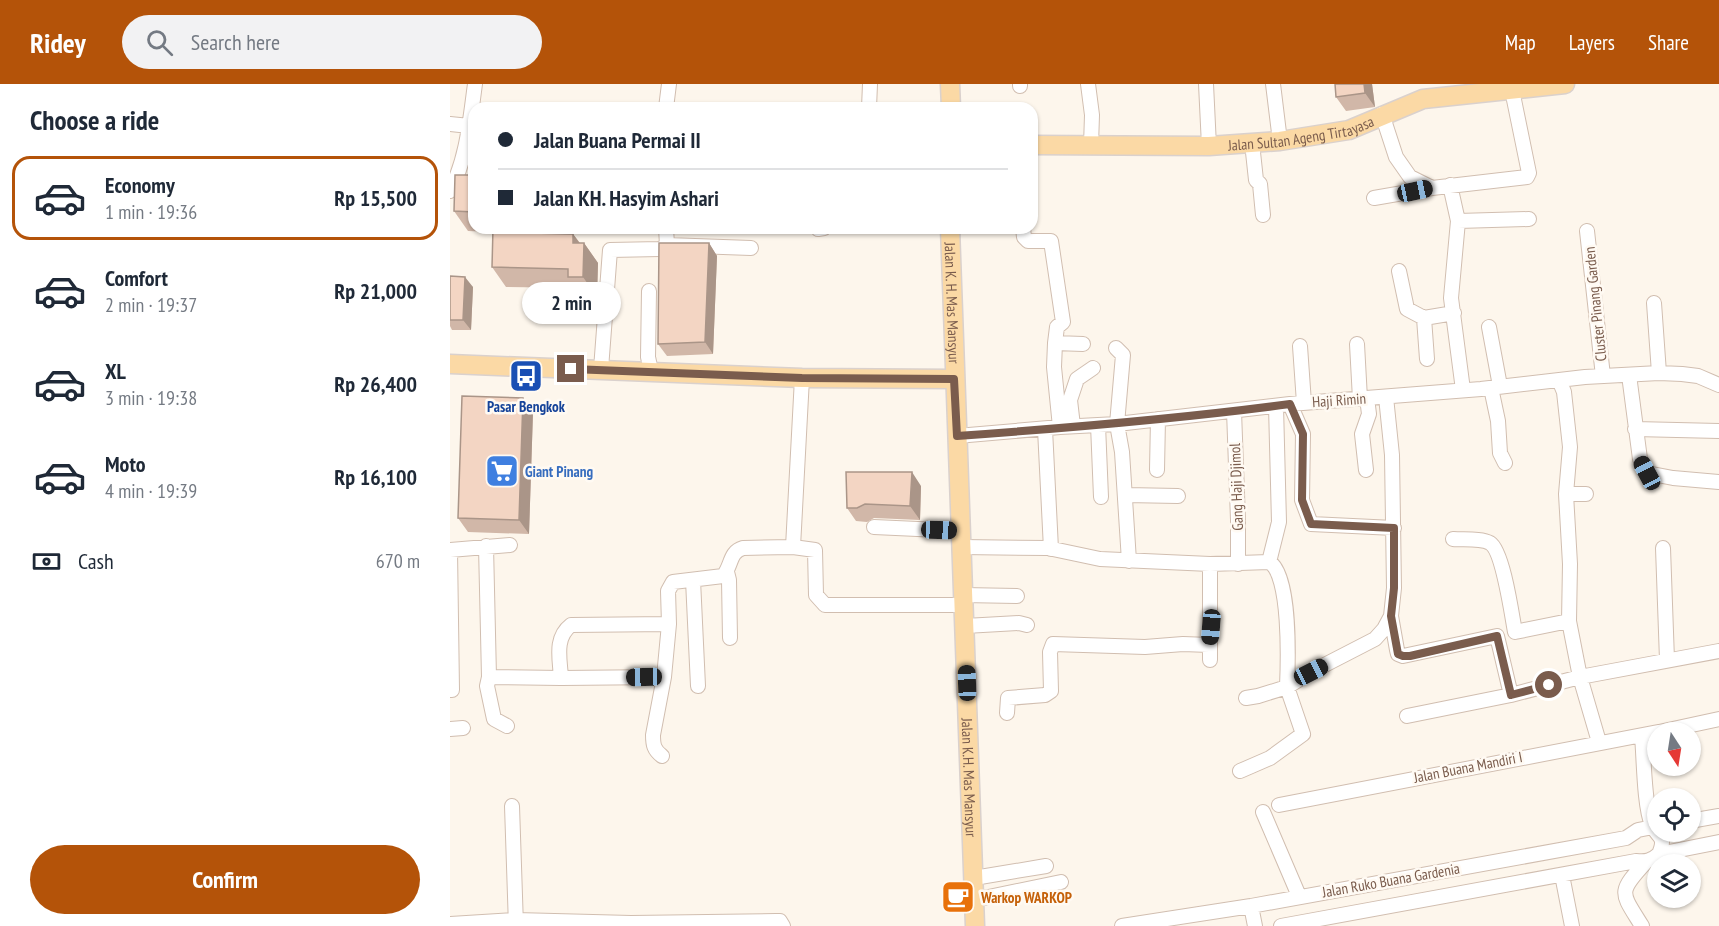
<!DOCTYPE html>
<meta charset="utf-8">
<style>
:root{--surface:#fff;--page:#f2f2f3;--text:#1f2937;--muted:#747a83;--line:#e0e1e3;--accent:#b45309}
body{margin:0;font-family:"PT Sans Narrow",sans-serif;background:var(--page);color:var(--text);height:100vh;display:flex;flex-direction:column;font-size:22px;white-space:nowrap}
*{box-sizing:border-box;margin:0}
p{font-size:20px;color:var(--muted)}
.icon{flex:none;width:33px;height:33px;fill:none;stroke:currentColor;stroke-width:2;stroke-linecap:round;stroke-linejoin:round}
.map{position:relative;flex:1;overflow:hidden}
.details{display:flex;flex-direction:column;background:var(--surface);width:450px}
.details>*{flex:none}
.top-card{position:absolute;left:18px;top:18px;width:570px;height:132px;border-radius:18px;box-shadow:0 2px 4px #0004;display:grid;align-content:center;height:132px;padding:0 30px;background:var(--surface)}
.needle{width:39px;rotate:168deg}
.fabs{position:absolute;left:1197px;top:638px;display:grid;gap:12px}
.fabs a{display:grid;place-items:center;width:54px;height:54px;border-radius:50%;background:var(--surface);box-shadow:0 2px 4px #0004;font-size:30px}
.end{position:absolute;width:27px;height:27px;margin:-14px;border:8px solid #7a5c4d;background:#fff;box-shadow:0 0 0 3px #fff}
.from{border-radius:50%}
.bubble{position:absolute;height:42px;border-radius:21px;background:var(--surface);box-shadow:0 2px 4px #0004;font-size:20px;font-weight:600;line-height:42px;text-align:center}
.car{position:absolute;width:18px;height:36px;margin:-18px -9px;border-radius:8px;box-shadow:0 0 4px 2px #0007;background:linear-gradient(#222 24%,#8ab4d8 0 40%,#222 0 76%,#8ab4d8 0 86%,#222 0)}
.top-card b{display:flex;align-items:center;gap:21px;height:57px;font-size:22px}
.top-card b+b{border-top:2px solid var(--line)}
.top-card i{width:15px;height:15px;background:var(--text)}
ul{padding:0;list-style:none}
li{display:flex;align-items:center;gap:18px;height:84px;margin:0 12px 9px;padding:0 18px;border:3px solid transparent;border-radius:18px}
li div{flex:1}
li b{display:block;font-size:22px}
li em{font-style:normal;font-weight:600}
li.current{border-color:var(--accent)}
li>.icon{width:54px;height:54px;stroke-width:1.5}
h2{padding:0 30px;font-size:27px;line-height:72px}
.pay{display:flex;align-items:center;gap:15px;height:66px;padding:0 30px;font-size:22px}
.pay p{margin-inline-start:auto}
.action{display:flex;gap:12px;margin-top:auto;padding:12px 30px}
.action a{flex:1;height:69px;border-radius:36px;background:var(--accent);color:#fff;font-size:24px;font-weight:600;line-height:69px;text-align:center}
header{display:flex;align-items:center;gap:36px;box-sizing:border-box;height:84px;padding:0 30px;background:var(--accent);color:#fff}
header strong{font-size:28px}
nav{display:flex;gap:33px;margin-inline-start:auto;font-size:21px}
.search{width:420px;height:54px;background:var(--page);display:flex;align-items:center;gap:15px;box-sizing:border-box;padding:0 21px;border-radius:33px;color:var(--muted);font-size:22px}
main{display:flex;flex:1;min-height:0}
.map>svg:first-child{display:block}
</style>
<header>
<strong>Ridey</strong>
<div class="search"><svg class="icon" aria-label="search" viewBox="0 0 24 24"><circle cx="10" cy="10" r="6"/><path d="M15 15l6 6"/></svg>Search here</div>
<nav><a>Map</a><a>Layers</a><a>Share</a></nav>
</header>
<main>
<section class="details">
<h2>Choose a ride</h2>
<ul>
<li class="current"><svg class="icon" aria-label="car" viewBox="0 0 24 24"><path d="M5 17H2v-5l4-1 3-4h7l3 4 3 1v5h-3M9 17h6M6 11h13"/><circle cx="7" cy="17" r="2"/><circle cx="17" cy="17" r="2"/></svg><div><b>Economy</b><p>1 min · 19:36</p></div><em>Rp 15,500</em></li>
<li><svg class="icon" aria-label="car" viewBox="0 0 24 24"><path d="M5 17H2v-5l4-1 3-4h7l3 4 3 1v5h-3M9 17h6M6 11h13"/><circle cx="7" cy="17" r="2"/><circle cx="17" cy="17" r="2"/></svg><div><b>Comfort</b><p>2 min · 19:37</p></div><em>Rp 21,000</em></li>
<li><svg class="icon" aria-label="car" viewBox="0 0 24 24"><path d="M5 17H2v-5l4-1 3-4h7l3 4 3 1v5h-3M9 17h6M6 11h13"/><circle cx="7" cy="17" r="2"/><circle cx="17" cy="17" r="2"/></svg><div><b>XL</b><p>3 min · 19:38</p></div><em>Rp 26,400</em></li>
<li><svg class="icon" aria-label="car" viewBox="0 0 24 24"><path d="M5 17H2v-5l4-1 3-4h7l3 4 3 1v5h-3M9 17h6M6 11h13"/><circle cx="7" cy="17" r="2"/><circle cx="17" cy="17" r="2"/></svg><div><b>Moto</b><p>4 min · 19:39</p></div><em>Rp 16,100</em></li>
</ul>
<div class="pay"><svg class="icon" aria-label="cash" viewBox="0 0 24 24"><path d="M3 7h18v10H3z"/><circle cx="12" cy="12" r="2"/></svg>Cash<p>670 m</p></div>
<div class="action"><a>Confirm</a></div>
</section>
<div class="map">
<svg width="1269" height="842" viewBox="0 0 1269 842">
<rect width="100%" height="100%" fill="#fdf6ec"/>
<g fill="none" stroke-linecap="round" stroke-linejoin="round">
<defs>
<path id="minor" d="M 570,0 L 570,2
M 638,0 L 642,31 L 641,61
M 756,0 L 759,62
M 823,0 L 830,57
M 216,24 L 219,0
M 419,24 L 420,0
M 932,30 L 946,73 L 960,93 L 982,104
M 0,40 L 19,42
M 802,59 L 806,96 L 810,100 L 813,131
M 1000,101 L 1008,137 L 1001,214 L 1013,306
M 0,107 C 17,75 20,36 25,0
M 924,114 L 982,104 L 1077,93 L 1079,89 L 1062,6
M 1008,137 L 1079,135
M 216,144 L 217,161
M 573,144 L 574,153 L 578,157 L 601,157 L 613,238 L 607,243 L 605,259
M 368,145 L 374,144
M 1137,147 L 1153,292
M 949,187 L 957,225 L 974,234 L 1004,229
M 199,207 L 198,273 L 201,287
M 1204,219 L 1209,289
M 974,234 L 977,275
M 1039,243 L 1050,302
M 907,260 L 910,315
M 850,262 L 854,319
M 666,264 L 673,271 L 667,340 L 672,368 L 679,477
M 151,285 L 160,166 L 210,165 L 217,161 L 301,164
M 1179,291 L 1190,375 L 1197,389 L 1223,394 L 1269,398
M 1109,296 L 1114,308 L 1120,363 L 1116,410 L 1120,480 L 1119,537 L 1130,593 L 1149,658
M 1041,304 L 1048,337 L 1050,369 L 1055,379
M 840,320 L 853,350 L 852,416 L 861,440 L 944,444
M 784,327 L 788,436 L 788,480
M 648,341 L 651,413
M 623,342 L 620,316 L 627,295 L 643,284
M 610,343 L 604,283 L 605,259 L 633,260
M 595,345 L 601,465
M 1185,345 L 1269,347
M 507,352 L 610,343 L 667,340 L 840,320 L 1031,305 L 1135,293 L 1209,289 L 1232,290 L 1248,292 L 1269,301
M 707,386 L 708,335
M 916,386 L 912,350 L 919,330 L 917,314
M 1116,410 L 1136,410
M 676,411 L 728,412
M 424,443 L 511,447
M 1003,455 C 1013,456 1031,454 1040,459 C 1053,467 1062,532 1065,548 L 1119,537
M 36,462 L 39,593 L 37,602 L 44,635 L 57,642
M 343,463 L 352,294
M 511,463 L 598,464 L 650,475 L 760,480 L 760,576
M 1213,464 L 1217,576
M 0,466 L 60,461
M 819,478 L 829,438 L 826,322
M 760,480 L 819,478 C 841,489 838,580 837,603 L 808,612 L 796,614
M 277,488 L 279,496 L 280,554
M 243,496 L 248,602
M 513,511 L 567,512
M 941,532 L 947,566 L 948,570 L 953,572 L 1047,552 L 1061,611
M 219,540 L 218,507 L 223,498 L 273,492 C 282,482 279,468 293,464 L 343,463 L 365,466 L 366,511 L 375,521 L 514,521
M 515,542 L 569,539 L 577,541
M 39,593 L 111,594 C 110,575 104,554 121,541 L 219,540 L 214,593 L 203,651 C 203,661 204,666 212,672
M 111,594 L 214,593
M 0,606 L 2,606 L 0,466
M 557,629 L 558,614 L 595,611 L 601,607 L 600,568 L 603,560 L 695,563 L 733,560 L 759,561
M 957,632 L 1061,611 L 1130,593 L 1269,567
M 0,645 L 13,644
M 1209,648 L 1269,635
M 1192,652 C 1194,674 1194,722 1202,741 C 1207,754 1217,751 1209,770
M 790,687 L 820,674 L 853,650 L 837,603 L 861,588 L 925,555 L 934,545 L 941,532 L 944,504 L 942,371 L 936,313
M 829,721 L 1208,648
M 62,722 L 66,842
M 813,728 L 849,812
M 1240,737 L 1269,732
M 1112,791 L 1122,842
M 524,794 L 596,782
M 524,816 L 611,798
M 801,822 L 805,842
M 0,840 L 66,836 L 181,839 L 326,837 L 330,837 L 333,842
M 672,842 L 801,822 L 1176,754 L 1188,746 L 1208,742
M 831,842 L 1186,777 C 1196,778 1201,777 1209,770 L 1269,758
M 1192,842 C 1171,808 1167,809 1196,778"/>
<g id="major">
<path d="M 500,0 L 501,24"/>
<path id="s1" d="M 582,61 L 759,62 L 830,57 L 899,46 L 973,15 L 1115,0"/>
<path id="s2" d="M 500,144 L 525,842"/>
<path d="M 0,280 L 352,294 L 504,295"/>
</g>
</defs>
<use href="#minor" stroke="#d1beb0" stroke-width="16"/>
<use href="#major" stroke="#dad1cd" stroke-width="21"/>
<use href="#minor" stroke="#fff" stroke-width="14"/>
<use href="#major" stroke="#fbd9a5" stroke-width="18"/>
</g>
<path fill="#d1b7a8" d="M 885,0 L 922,0 L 925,23 L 896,27 L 886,13 Z
M 24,91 L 24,144 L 96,144 L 95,149 L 123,150 L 130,159 L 134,159 L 148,179 L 147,213 L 132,213 L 126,204 L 56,203 L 42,183 L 43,148 L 18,147 L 4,127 Z
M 259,159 L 267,172 L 263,270 L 217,272 L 208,260 Z
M 0,192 L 23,203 L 21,246 L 2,246 L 0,242 Z
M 73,314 L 83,328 L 79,450 L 18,448 L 8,434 Z
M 471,402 L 470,436 L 424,434 L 417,438 L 406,437 L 397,424 Z"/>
<path fill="#aa9588" d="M 914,0 L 922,0 L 925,23 L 915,9 Z
M 81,144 L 96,144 L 95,169 L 81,149 Z
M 123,150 L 134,165 L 134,159 L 148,179 L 147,213 L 133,193 L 123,159 Z
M 259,159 L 267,172 L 263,270 L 255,258 Z
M 15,193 L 23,203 L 21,246 L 13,236 Z
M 73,314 L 83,328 L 79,450 L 69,436 Z
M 462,388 L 471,402 L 470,436 L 460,422 Z"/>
<path fill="#f3d5c3" stroke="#aa9588" stroke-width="1.5" d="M 885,0 L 914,0 L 915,9 L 886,13 Z
M 5,91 L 24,91 L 24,128 L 4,127 Z
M 43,144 L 81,144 L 81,149 L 123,150 L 123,159 L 134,159 L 133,193 L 118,193 L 118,185 L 42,183 Z
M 209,159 L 259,159 L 255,258 L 208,260 Z
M 0,192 L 15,193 L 13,236 L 0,236 Z
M 12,312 L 73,314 L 69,436 L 8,434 Z
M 396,388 L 462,388 L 460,422 L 415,420 L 407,424 L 397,424 Z"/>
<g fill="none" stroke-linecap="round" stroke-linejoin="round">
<path stroke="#7a5c4d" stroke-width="8" d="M 121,285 L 352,294 L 504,295 L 507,352 C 618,344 729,335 840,320 L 853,350 L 852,416 L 861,440 L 944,444 L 944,504 L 941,532 L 948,570 L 953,572 L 960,572 L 1047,552 L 1061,611 L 1099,601"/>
</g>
<defs>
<symbol id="bus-square" viewBox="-11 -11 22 22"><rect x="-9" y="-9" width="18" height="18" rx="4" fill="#1a4fb4" stroke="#fffaf3"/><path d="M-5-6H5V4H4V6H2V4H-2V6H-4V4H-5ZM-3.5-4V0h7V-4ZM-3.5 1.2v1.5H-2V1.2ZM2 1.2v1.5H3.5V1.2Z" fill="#fff"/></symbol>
<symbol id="supermarket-square" viewBox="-11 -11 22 22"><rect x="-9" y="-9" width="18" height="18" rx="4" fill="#3f7fe0" stroke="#fffaf3"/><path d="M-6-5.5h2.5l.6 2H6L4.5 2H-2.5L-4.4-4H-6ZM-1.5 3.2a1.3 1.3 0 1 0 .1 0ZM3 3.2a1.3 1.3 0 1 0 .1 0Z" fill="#fff"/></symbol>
<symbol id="cafe-square" viewBox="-11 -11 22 22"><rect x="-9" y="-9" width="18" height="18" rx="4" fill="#e8710a" stroke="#fffaf3"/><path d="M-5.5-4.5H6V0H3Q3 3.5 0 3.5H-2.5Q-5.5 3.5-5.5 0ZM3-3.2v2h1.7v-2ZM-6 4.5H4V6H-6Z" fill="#fff"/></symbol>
</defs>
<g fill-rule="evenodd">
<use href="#bus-square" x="57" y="273" width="38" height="38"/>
<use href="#supermarket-square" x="33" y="368" width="38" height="38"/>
<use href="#cafe-square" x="489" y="794" width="38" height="38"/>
</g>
<g text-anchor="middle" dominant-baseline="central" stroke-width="5" stroke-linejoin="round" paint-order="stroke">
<g font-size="15" fill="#7a5c4d" stroke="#fffaf3">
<text stroke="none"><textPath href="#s1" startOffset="270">Jalan Sultan Ageng Tirtayasa</textPath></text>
<text stroke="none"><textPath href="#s2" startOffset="75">Jalan K. H. Mas Mansyur</textPath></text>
<text transform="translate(1145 220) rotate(-96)">Cluster Pinang Garden</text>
<text transform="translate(889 316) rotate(-4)">Haji Rimin</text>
<text transform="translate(786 403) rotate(-92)">Gang Haji Djimol</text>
<text transform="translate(1018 683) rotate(-11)">Jalan Buana Mandiri I</text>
<text stroke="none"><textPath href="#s2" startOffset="550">Jalan K.H. Mas Mansyur</textPath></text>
<text transform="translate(941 796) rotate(-10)">Jalan Ruko Buana Gardenia</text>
</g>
<g font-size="15" font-weight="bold" fill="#164399" stroke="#fffaf3">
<text x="76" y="322">Pasar Bengkok</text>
</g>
<g font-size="15" font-weight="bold" fill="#366cbe" stroke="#fffaf3" text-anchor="start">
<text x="75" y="387">Giant Pinang</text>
</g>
<g font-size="15" font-weight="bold" fill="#c56008" stroke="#fffaf3" text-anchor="start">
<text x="531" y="813">Warkop WARKOP</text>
</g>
</g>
</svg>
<div class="fabs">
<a><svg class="needle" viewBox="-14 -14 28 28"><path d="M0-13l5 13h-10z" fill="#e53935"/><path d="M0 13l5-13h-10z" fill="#747a83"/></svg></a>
<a><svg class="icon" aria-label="locate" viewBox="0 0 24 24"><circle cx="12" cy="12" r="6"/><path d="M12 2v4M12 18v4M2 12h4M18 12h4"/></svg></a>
<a><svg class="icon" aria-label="layers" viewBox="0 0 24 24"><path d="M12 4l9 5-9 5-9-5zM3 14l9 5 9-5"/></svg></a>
</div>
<i class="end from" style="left:1099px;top:601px"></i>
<i class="end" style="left:121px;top:285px"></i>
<div class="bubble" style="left:72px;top:198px;width:99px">2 min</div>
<i class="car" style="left:965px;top:107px;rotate:78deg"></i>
<i class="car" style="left:1197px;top:389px;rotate:332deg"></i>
<i class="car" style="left:489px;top:446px;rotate:92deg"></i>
<i class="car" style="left:761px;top:543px;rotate:185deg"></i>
<i class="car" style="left:861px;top:588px;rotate:63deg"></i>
<i class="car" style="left:194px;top:593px;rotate:269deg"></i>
<i class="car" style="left:517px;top:599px;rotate:358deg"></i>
<div class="top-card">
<b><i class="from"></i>Jalan Buana Permai II</b>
<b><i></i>Jalan KH. Hasyim Ashari</b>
</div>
</div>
</main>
